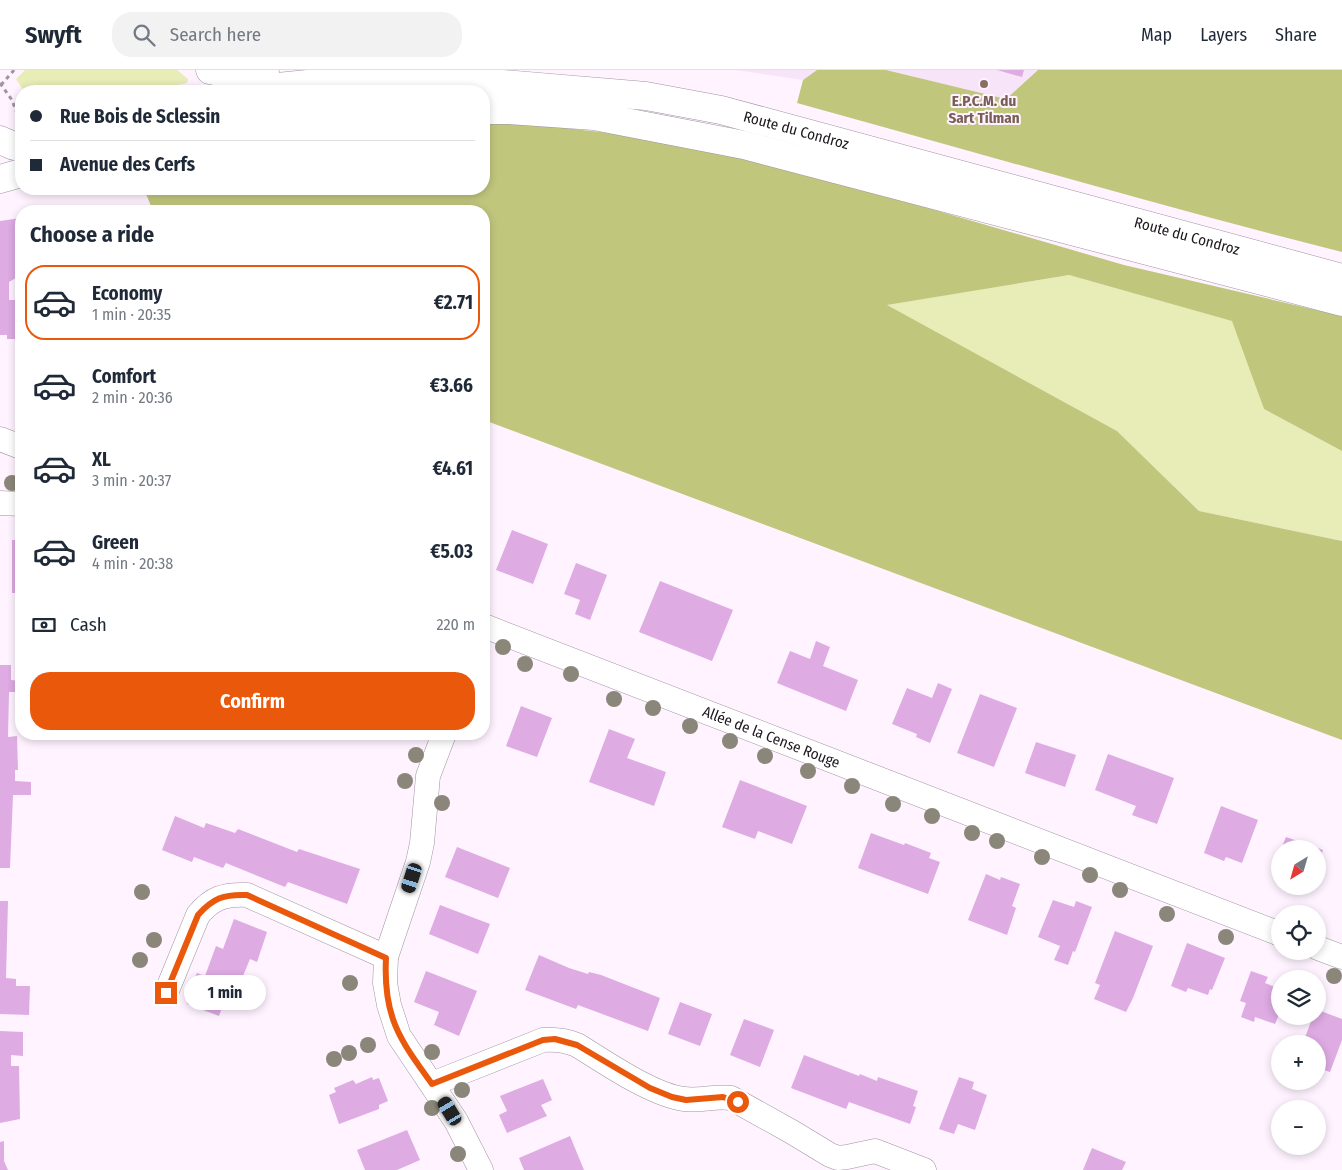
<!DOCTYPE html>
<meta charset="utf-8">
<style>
:root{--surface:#fff;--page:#f2f2f3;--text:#1f2937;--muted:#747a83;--line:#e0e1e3;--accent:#ea580c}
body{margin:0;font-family:"Fira Sans Condensed",sans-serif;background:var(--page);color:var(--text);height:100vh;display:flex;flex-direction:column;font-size:19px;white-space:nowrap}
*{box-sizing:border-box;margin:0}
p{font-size:16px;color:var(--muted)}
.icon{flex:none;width:28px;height:28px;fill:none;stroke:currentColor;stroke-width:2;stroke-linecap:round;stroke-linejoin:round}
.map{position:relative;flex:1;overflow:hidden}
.panel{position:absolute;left:15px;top:135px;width:475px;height:535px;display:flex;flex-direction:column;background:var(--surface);border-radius:20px;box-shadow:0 2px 8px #0003}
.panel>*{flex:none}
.banner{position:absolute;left:15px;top:15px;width:475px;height:110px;border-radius:20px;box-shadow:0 2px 8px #0003;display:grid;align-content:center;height:110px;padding:0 15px;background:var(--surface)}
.needle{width:32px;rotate:217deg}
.fabs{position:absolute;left:1271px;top:770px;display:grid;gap:10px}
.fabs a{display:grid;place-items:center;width:55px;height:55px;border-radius:50%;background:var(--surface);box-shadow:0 2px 8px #0003;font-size:25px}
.end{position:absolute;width:22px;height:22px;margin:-11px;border:6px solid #ea580c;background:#fff;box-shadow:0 0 0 2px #fff}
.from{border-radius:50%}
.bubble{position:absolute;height:35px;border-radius:18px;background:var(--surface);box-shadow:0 2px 8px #0003;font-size:16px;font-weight:700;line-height:35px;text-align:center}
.car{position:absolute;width:15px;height:30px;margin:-15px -8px;border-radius:6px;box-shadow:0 0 4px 1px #0007;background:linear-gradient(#222 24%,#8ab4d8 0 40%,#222 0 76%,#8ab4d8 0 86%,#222 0)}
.banner b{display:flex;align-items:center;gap:18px;height:48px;font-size:19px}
.banner b+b{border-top:1px solid var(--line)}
.banner i{width:12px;height:12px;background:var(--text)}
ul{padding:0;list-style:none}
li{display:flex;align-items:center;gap:15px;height:75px;margin:0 10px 8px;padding:0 5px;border:2px solid transparent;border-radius:20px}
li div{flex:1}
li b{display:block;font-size:19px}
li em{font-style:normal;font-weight:700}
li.active{border-color:var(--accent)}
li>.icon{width:45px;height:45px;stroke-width:1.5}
h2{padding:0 15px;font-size:22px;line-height:60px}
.pay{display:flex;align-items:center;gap:12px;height:55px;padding:0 15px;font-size:19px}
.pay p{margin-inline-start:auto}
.cta{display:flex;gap:10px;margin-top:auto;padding:10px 15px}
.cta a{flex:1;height:58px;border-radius:20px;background:var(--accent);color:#fff;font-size:20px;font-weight:700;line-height:58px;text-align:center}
header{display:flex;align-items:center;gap:30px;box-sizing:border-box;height:70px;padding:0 25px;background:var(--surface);border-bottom:1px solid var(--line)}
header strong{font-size:24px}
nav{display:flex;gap:28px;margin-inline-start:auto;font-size:18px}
.search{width:350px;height:45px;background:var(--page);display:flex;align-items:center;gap:12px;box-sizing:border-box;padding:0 18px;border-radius:20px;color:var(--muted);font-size:19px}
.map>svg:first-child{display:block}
</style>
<header>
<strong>Swyft</strong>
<div class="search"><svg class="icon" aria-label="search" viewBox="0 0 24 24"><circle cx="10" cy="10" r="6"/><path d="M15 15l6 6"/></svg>Search here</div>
<nav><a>Map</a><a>Layers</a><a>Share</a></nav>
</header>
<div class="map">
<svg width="1342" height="1100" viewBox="0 0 1342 1100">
<rect width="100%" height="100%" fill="#fef3ff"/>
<path fill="#f8e4f9" d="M 736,0 L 817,0 L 803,10 Z
M 886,0 L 1038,0 L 1006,29 Z"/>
<path fill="#e8ecb6" d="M 25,0 L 177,0 L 188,9 L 187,13 L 151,21 L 24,21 L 16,9 Z
M 1069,205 L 1233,251 L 1264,339 L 1342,381 L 1342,471 L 1199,441 L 1117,361 L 886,235 Z"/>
<path fill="#c1c67d" d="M 817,0 L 886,0 L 1006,29 L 1038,0 L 1342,0 L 1342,182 C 1160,136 979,83 797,33 L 803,10 Z
M 484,49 L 664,69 L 797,100 L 1124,195 L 1342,246 L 1342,381 L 1264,339 L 1232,251 L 1069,205 L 887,235 L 1117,361 L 1199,441 L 1342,471 L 1342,670 L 484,350 L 484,141 L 153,141 L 144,119 L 484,119 Z"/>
<path fill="#deabe3" d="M 997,0 L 1024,0 L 1022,7 Z
M 21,148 L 21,205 L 9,212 L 9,230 L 21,230 L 21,269 L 7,269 L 7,265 L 0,265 L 0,151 Z
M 512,460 L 548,474 L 533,514 L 496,500 Z
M 12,470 L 21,470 L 21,535 L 15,535 L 15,523 L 12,523 Z
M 576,493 L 607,505 L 590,550 L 575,544 L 580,530 L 564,524 Z
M 660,511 L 733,540 L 712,591 L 639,562 Z
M 816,571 L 830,577 L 823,596 L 858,610 L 846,641 L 777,613 L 790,581 L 810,589 Z
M 0,595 L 11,595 L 11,610 L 21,611 L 21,622 L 9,622 L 8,667 L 17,666 L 18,700 L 15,700 L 15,711 L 31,712 L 31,725 L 13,725 L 10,798 L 0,798 Z
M 938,613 L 952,619 L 930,673 L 916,667 L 917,664 L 892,654 L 907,618 L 932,628 Z
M 980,624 L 1017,638 L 994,697 L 957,683 Z
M 521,636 L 552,648 L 537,687 L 506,676 Z
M 609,659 L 635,669 L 627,688 L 666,702 L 654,736 L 589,712 Z
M 1036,672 L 1076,685 L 1065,717 L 1025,703 Z
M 1108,684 L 1174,708 L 1157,754 L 1132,745 L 1136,736 L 1095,720 Z
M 740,710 L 807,736 L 792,774 L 758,761 L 755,769 L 722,757 Z
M 1221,736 L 1258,750 L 1242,793 L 1226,787 L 1224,791 L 1204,783 Z
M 175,746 L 204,758 L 206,753 L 235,763 L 238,759 L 297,782 L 299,779 L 360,799 L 347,834 L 288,812 L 285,817 L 226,793 L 223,798 L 194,787 L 192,792 L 162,780 Z
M 871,763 L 904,775 L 905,773 L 931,783 L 929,788 L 940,792 L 928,824 L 858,798 Z
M 1286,767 L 1323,780 L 1318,794 L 1318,779 L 1281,779 Z
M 457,777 L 510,798 L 498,828 L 445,807 Z
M 1280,780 L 1280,800 L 1273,797 Z
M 986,804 L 1000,810 L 1001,807 L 1020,814 L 1012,836 L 1016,838 L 1007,865 L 968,850 Z
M 1053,830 L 1074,837 L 1076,831 L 1092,837 L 1075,882 L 1073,881 L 1068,895 L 1054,890 L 1060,876 L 1038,867 Z
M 0,831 L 8,831 L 6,908 L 16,909 L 16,916 L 30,916 L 29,945 L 0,944 Z
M 440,835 L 490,854 L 478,884 L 429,864 Z
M 234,849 L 267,862 L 257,892 L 250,889 L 238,918 L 230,916 L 219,946 L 187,934 L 195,915 L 192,914 L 197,903 L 205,906 L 216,876 L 223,879 Z
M 1115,861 L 1153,876 L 1133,928 L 1126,942 L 1094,929 L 1100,915 L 1095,913 Z
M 1187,873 L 1225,888 L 1212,920 L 1210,919 L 1208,925 L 1188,918 L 1186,922 L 1171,916 Z
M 539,885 L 569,898 L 588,904 L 589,902 L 601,905 L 660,928 L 648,961 L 578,935 L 576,939 L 525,920 Z
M 426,901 L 477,921 L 459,966 L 434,955 L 439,942 L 414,932 Z
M 1251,901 L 1268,907 L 1265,913 L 1280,919 L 1280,942 L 1275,954 L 1255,947 L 1254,952 L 1241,947 L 1246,933 L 1240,931 Z
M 680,932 L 712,944 L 700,976 L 668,964 Z
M 1318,940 L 1342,949 L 1342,970 L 1330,1002 L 1318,998 L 1318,974 L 1303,973 L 1313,946 L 1318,946 Z
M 744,949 L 774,960 L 760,997 L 730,985 Z
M 0,961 L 23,962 L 23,986 L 11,985 L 11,996 L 19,996 L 20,1049 L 0,1053 Z
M 804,985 L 859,1006 L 860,1004 L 877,1011 L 878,1007 L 918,1021 L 913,1036 L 916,1037 L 910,1054 L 849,1032 L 846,1039 L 791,1018 Z
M 372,1007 L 373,1010 L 379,1008 L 388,1031 L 379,1035 L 379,1039 L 339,1054 L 329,1025 L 336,1022 L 334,1018 L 353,1010 L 356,1014 Z
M 959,1007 L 974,1012 L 972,1019 L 987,1025 L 975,1060 L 958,1054 L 954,1064 L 939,1059 Z
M 543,1009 L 552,1030 L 541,1035 L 547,1046 L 507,1063 L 499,1045 L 507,1041 L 500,1026 Z
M 407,1060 L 420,1090 L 397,1100 L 365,1100 L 357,1080 Z
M 570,1066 L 584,1100 L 524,1100 L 519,1088 Z
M 4,1071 L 4,1091 L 8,1100 L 0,1100 L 0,1072 Z
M 1092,1078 L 1126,1092 L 1122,1100 L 1083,1100 Z"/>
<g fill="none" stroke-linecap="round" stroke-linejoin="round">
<defs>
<g id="street">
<path d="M 0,369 L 21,377"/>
<path d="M 0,433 L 21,434"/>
<path id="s1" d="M 484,556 L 1280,864"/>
<path d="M 444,664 L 428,706 L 422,773 L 418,792 L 386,887 L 385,913 L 389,935 L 399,966 L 456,1051 L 481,1100"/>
<path d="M 1318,878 L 1342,887"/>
<path d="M 166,923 L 198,845 C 212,828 224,824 247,825 L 386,887"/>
<path d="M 432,1014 L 543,970 C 556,969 565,970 577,975 C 605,992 652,1025 684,1029 C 700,1031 715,1026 731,1028 L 792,1062 L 830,1085 L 838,1088 L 847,1087 L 875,1081 L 924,1100"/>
</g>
<g id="secondary">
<path d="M 210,0 L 239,6 L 265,3"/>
<path id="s2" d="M 237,21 L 317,13 L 384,4 L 646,26 L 721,40 L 1342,208"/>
<path d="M 484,40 L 509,40 L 594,46 L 744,75 L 1342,232"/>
<path d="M 0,70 L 14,76 L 21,77"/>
<path d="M 0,109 L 21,103"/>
</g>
</defs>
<use href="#street" stroke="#a093a1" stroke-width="25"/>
<use href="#secondary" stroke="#a093a1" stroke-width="29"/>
<path stroke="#9f969f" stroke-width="3" stroke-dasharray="4 4" stroke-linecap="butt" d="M 0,13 L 12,30 L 19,49
M 1,15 L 14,0"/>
<use href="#street" stroke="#fff" stroke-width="24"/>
<use href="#secondary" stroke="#fff" stroke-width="28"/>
</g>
<g fill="#8a8679">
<circle cx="12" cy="413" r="8"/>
<circle cx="503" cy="577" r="8"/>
<circle cx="525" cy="594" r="8"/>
<circle cx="571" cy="604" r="8"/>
<circle cx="614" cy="629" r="8"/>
<circle cx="653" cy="638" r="8"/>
<circle cx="690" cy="656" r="8"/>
<circle cx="730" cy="671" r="8"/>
<circle cx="416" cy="685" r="8"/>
<circle cx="765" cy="686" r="8"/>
<circle cx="808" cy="701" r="8"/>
<circle cx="405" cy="711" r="8"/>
<circle cx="852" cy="716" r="8"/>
<circle cx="442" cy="733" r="8"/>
<circle cx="893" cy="734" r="8"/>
<circle cx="932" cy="746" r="8"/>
<circle cx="972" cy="763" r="8"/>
<circle cx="997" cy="771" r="8"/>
<circle cx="1042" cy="787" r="8"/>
<circle cx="1090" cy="805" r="8"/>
<circle cx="1120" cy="820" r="8"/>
<circle cx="142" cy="822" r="8"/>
<circle cx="1167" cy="844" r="8"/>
<circle cx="1226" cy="867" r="8"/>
<circle cx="154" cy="870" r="8"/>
<circle cx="140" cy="890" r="8"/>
<circle cx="1334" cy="906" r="8"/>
<circle cx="350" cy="913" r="8"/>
<circle cx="368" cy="975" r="8"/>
<circle cx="432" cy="982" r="8"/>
<circle cx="349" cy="983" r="8"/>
<circle cx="334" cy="989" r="8"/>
<circle cx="462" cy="1020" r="8"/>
<circle cx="432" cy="1038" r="8"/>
<circle cx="458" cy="1084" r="8"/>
</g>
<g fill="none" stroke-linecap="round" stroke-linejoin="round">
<path stroke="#ea580c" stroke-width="6" d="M 166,923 L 198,845 C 213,828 224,824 247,825 L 386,888 C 383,946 399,969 432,1014 L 543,970 L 555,969 L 577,975 L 650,1018 L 672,1027 L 686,1030 L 723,1027 L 738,1032"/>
</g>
<circle fill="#8d6e63" stroke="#fef3ff" stroke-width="2" cx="984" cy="14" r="5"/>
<g text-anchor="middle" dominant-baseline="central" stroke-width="4" stroke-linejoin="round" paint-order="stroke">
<g font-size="15" font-weight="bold" fill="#785e54" stroke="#fef3ff">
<text x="984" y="31">E.P.C.M. du<tspan x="984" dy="17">Sart Tilman</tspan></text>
</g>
<g font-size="15" fill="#1d181d" stroke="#fef3ff">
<text stroke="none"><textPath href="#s2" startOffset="565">Route du Condroz</textPath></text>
<text stroke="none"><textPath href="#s2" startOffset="970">Route du Condroz</textPath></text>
<text stroke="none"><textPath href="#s1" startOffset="308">Allée de la Cense Rouge</textPath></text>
</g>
</g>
</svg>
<div class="fabs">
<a><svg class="needle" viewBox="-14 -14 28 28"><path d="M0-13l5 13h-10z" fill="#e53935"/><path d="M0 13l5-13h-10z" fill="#747a83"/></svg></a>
<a><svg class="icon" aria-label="locate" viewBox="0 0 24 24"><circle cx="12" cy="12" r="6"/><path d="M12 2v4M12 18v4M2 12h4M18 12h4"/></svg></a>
<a><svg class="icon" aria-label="layers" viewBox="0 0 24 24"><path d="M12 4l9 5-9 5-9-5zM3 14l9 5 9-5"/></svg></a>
<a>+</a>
<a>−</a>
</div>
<i class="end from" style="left:738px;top:1032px"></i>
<i class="end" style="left:166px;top:923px"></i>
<div class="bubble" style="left:184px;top:905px;width:82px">1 min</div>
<i class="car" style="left:412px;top:808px;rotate:198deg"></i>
<i class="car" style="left:450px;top:1041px;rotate:329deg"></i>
<div class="banner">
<b><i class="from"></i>Rue Bois de Sclessin</b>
<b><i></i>Avenue des Cerfs</b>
</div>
<section class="panel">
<h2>Choose a ride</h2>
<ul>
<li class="active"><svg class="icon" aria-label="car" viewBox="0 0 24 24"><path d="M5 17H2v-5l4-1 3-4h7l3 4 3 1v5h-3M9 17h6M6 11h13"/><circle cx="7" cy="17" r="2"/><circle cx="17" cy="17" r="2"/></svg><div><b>Economy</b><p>1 min · 20:35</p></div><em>€2.71</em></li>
<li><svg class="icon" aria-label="car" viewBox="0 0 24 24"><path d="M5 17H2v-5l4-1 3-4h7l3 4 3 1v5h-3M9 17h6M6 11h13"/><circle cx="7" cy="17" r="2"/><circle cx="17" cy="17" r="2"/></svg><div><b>Comfort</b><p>2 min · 20:36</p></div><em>€3.66</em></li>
<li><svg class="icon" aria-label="car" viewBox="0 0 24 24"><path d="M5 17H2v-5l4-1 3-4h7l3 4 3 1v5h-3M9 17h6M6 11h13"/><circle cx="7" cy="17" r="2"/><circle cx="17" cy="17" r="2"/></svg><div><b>XL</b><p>3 min · 20:37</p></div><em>€4.61</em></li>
<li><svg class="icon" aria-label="car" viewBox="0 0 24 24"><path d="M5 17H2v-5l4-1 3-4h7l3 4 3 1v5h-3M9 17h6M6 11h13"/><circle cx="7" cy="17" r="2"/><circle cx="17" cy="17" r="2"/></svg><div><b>Green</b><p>4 min · 20:38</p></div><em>€5.03</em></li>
</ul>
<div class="pay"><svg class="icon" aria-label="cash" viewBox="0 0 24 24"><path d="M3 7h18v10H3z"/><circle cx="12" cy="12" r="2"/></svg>Cash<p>220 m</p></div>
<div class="cta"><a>Confirm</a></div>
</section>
</div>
